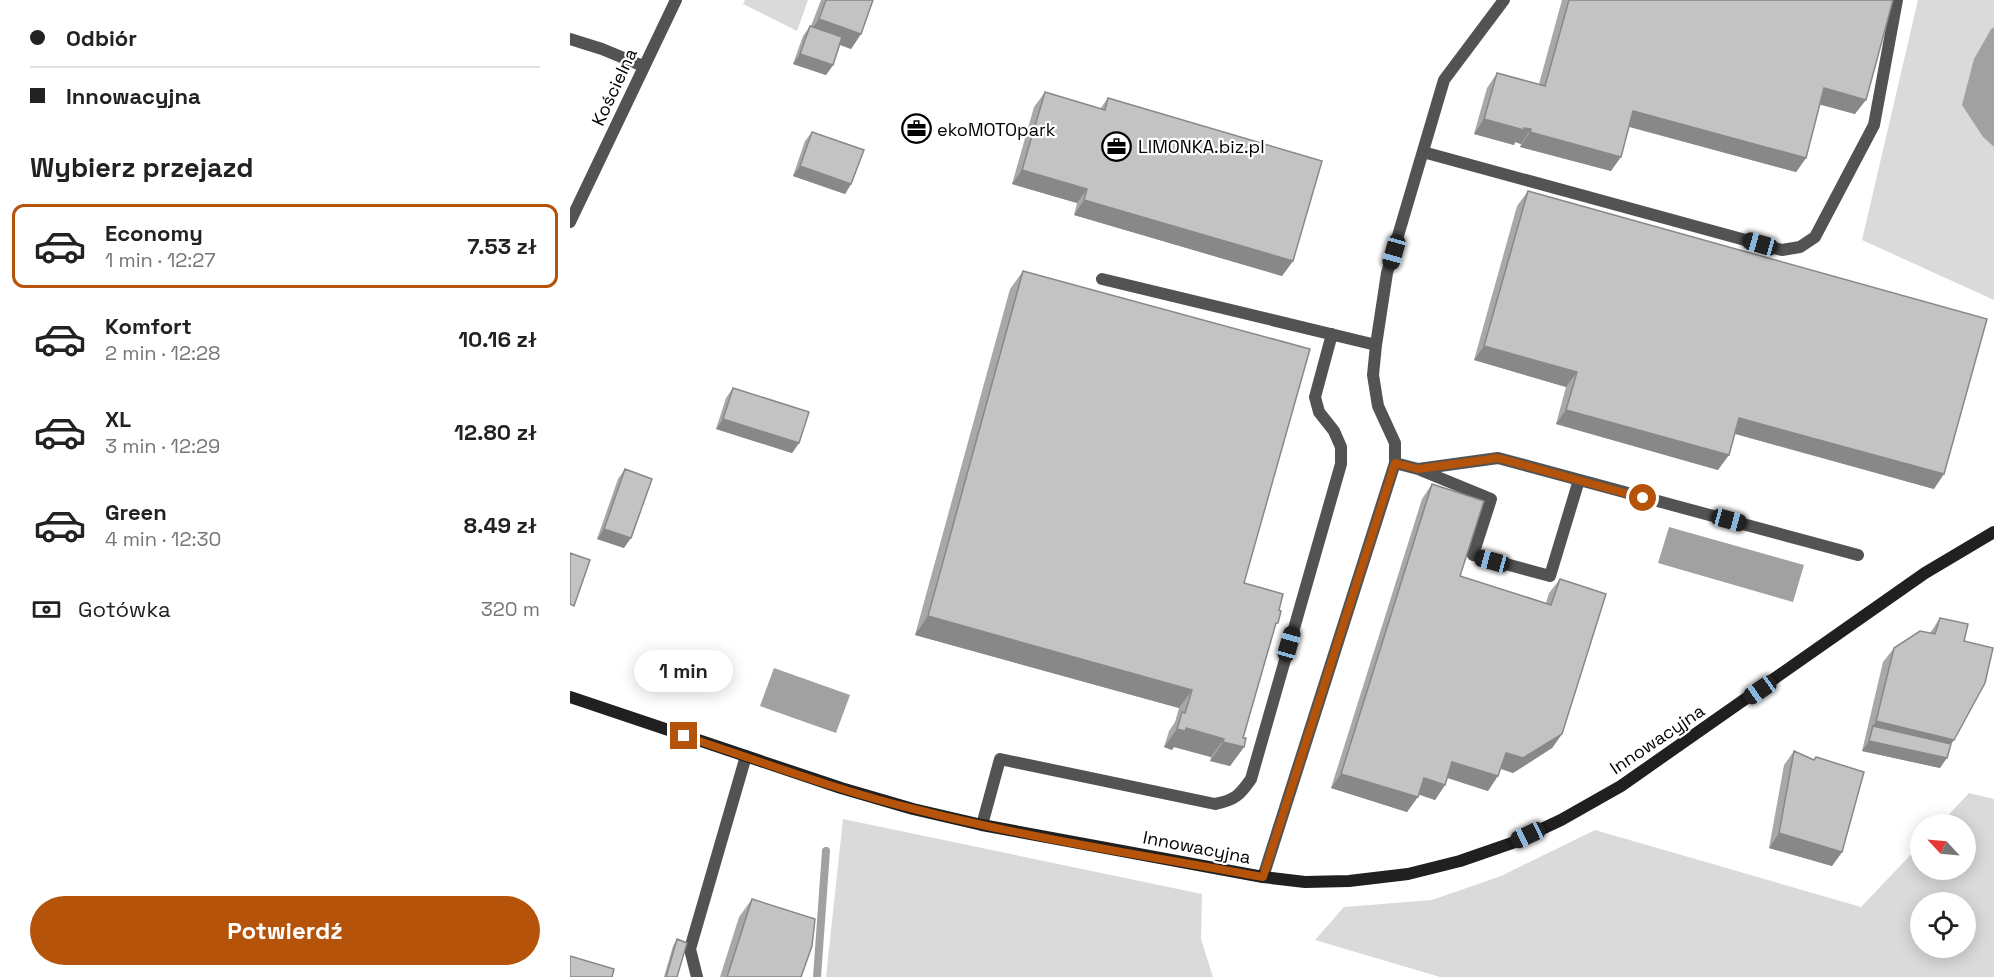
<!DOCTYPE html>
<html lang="pl">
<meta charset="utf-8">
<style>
:root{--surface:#fff;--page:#f2f2f2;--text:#222;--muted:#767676;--line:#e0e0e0;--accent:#b45309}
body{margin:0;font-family:"Space Grotesk",sans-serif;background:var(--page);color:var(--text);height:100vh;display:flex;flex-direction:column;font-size:22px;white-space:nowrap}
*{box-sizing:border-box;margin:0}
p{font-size:20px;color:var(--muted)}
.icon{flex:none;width:33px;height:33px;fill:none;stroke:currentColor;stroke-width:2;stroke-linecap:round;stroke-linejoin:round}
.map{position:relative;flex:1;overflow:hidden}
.panel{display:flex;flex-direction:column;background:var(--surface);width:570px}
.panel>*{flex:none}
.top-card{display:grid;align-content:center;height:132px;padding:0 30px;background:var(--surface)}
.needle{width:39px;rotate:296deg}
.buttons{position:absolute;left:1340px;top:814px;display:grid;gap:12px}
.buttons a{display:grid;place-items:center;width:66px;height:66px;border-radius:50%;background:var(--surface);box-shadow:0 3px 15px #0003;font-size:30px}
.end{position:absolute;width:27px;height:27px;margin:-14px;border:8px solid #b45309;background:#fff;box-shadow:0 0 0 3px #fff}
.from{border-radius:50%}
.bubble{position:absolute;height:42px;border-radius:21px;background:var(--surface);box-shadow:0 3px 15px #0003;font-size:20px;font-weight:600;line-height:42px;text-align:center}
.car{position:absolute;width:18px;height:36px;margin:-18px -9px;border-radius:8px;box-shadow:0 0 4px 2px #0007;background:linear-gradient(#222 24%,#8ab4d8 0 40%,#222 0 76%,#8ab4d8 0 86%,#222 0)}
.top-card b{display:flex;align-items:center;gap:21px;height:57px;font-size:22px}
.top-card b+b{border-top:2px solid var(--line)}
.top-card i{width:15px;height:15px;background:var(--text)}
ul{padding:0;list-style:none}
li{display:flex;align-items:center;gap:18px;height:84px;margin:0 12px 9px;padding:0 18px;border:3px solid transparent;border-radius:12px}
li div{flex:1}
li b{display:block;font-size:22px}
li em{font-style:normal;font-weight:600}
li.active{border-color:var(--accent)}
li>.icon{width:54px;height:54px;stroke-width:1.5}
h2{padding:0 30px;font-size:27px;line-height:72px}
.pay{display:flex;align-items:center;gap:15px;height:66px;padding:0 30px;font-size:22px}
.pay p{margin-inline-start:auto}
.primary-button{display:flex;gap:12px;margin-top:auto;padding:12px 30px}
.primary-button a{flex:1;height:69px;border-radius:36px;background:var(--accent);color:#fff;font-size:24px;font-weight:600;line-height:69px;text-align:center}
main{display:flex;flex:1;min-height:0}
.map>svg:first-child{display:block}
</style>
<main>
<section class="panel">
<div class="top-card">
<b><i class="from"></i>Odbiór</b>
<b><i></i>Innowacyjna</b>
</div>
<h2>Wybierz przejazd</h2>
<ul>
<li class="active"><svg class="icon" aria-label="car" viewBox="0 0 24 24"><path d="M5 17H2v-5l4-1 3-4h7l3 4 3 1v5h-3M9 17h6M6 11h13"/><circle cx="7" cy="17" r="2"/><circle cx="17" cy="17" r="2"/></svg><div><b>Economy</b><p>1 min · 12:27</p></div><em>7.53 zł</em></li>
<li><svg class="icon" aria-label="car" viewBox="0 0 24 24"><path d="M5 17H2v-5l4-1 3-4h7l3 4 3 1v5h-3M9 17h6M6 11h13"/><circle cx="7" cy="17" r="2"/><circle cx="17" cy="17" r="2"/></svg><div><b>Komfort</b><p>2 min · 12:28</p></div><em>10.16 zł</em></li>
<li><svg class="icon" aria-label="car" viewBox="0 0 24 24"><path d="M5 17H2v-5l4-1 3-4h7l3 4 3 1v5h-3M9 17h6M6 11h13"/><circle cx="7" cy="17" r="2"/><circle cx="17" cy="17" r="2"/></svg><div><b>XL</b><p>3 min · 12:29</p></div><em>12.80 zł</em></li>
<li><svg class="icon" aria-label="car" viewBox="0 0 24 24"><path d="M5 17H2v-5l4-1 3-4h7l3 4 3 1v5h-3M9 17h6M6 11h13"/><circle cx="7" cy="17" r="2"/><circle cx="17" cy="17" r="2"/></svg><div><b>Green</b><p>4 min · 12:30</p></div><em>8.49 zł</em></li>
</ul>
<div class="pay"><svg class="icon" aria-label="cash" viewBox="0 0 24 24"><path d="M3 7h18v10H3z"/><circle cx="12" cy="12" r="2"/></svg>Gotówka<p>320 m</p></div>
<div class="primary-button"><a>Potwierdź</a></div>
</section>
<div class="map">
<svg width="1424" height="977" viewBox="0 0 1424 977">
<rect width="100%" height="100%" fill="#fff"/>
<path fill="#dadada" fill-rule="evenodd" d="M 175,0 L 238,0 L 227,31 L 173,4 Z
M 1348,0 L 1424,0 L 1424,27 L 1421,29 L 1404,59 L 1413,137 L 1424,147 L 1424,300 L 1292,240 Z
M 1399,793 L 1424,799 L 1424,977 L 870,977 L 745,940 L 774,907 L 862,900 L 931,876 L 1025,830 L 1291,907 L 1350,845 L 1350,870 L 1395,870 L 1395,825 L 1369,825 ZM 1350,903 L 1395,903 L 1395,948 L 1350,948 Z
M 273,819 L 632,894 L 631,939 L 643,977 L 256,977 Z"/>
<path fill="#a1a1a1" d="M 1424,27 L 1424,147 L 1413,137 L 1392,105 L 1404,59 L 1421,29 Z
M 1099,527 L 1234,565 L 1223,602 L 1088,563 Z
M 204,668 L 280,695 L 266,733 L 190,706 Z"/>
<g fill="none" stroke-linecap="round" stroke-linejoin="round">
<path stroke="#a1a1a1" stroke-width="8" d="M 247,977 L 256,851"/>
<path stroke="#535353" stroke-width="12" d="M 853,152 L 1212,250 L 1230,247 L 1245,237 L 1304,125 L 1327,0
M 532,279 L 806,345
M 825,463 L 848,469 L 921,499 L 903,555 L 980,576 L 1009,480
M 848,469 L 928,458 L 1288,555
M 412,825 L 430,759 L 645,804 C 665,800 670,795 681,779 L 771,464 L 771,447 L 764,431 L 749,412 L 745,397 L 762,334
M 693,877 L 825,463 L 825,443 L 808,406 L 803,375 L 806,345 L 817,273 L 874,80 L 934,0
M 127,977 L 120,949 L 176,756"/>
<path stroke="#535353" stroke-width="12" d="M 0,39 L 32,49 L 73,66
M 0,222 L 106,0"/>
<path stroke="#202020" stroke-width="12" d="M 0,697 L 271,788 L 343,809 L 412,825 L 693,877 L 735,882 L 779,881 L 838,874 L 890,861 L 942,843 L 991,820 L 1051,786 L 1355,573 L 1424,532"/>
</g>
<path fill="#a8a8a8" d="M 251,0 L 303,0 L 291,34 L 281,49 L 270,45 L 263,65 L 256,75 L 223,64 L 233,36 L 240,26 L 241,26 Z
M 992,0 L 1323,0 L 1285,114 L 1250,104 L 1236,158 L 1226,172 L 1059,127 L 1041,171 L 950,147 L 951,144 L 945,142 L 944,145 L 904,134 L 917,88 L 927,73 L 969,84 Z
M 475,92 L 530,109 L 538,98 L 723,261 L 712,276 L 504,215 L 507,203 L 442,184 L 464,107 Z
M 242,132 L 281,184 L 275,194 L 223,176 L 235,141 Z
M 958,191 L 1364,489 L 1165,434 L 1148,470 L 986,424 L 996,387 L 904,360 L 947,206 Z
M 453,271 L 674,583 L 703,630 L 673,738 L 674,747 L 660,766 L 640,761 L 641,757 L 604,747 L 602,750 L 594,747 L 599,731 L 605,722 L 609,708 L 345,635 L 440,289 Z
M 163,388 L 229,443 L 222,453 L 146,429 L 156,398 Z
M 55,469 L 54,548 L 27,539 L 48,479 Z
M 862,484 L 890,576 L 976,603 L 979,593 L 990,579 L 992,734 L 982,748 L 943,773 L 931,769 L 918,791 L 877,778 L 875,785 L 865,800 L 849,794 L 837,812 L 761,788 L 852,499 Z
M 1370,618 L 1394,641 L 1381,744 L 1370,768 L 1292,751 L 1313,662 L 1324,648 L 1360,633 Z
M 1224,751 L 1243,760 L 1246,757 L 1272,852 L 1262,866 L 1199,848 L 1214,765 Z
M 182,899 L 231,977 L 150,977 L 169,917 Z
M 107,939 L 107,977 L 94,977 L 103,946 Z"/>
<path fill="#888" d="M 249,19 L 291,34 L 281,49 L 239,33 Z
M 230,54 L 263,65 L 256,75 L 223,64 Z
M 1254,88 L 1296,100 L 1285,114 L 1244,103 Z
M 1063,111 L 1236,158 L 1226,172 L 1053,125 Z
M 914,119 L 954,128 L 961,129 L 951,144 L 945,142 L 944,145 L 904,134 Z
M 960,132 L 1051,157 L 1041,171 L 950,147 Z
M 230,166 L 281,184 L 275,194 L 223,176 Z
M 452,170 L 517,189 L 507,203 L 442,184 Z
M 514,200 L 723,261 L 712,276 L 504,215 Z
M 914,346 L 1007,372 L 996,387 L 904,360 Z
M 996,410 L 1159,455 L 1148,470 L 986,424 Z
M 1169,418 L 1374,474 L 1364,489 L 1159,432 Z
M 153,419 L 229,443 L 222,453 L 146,429 Z
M 34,529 L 61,538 L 54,548 L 27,539 Z
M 358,616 L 622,690 L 609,708 L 345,635 Z
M 1306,721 L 1384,740 L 1374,754 L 1303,726 Z
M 616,728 L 654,739 L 641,757 L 604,747 L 602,750 L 594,747 L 607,729 Z
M 992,734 L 982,748 L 943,773 L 926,767 L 936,753 Z
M 1299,741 L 1377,758 L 1370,768 L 1292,751 Z
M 653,742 L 674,747 L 660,766 L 640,761 Z
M 882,762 L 928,776 L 918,791 L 872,776 Z
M 771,774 L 848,797 L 837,812 L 761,788 Z
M 854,778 L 875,785 L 865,800 L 844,793 Z
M 1209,833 L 1272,852 L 1262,866 L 1199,848 Z"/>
<path fill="#c3c3c3" stroke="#888" stroke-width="1.5" d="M 256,0 L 303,0 L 291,34 L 249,19 Z
M 999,0 L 1323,0 L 1296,100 L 1254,88 L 1236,158 L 1063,111 L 1051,157 L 960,132 L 961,129 L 954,128 L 954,130 L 914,119 L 927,73 L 975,86 Z
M 240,26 L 272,37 L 263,65 L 230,54 Z
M 475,92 L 535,110 L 538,98 L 752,161 L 723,261 L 514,200 L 517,189 L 452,170 Z
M 242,132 L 294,150 L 281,184 L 230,166 Z
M 958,191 L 1417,319 L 1374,474 L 1169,418 L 1159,455 L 996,410 L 1007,372 L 914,346 Z
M 453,271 L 740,349 L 674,583 L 713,594 L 709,610 L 711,611 L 708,623 L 706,623 L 673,738 L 676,738 L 674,747 L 653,742 L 654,739 L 616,728 L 615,731 L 607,729 L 612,712 L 615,713 L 622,690 L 358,616 Z
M 163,388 L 239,412 L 229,443 L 153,419 Z
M 55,469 L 82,479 L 61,538 L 34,529 Z
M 862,484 L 914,501 L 890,576 L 981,605 L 990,579 L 1036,594 L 992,734 L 953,758 L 936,753 L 928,776 L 882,762 L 875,785 L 854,778 L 848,797 L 771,774 Z
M 0,553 L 20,560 L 4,606 L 0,604 Z
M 1370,618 L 1398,624 L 1394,641 L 1423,648 L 1415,683 L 1384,740 L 1306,721 L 1324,648 L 1350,631 L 1365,634 Z
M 1303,726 L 1381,744 L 1377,758 L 1299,741 Z
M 1224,751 L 1244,760 L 1246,757 L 1294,772 L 1272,852 L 1209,833 Z
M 182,899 L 245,919 L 242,946 L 231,977 L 157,977 Z
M 107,939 L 117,943 L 107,977 L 96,977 Z
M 0,956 L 44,969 L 42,977 L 0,977 Z"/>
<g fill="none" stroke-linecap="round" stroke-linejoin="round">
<path stroke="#b45309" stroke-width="8" d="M 114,736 C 190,761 266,790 344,809 C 458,838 578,856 693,877 L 825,463 L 848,469 L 928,458 L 1073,498"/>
</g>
<defs>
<symbol id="office-ring" viewBox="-11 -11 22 22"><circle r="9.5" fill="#fff" stroke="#000" stroke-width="1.5"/><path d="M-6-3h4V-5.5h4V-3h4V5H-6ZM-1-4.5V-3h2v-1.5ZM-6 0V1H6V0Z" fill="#000"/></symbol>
</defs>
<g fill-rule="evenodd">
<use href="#office-ring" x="330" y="112" width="33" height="33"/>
<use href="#office-ring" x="530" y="130" width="33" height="33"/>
</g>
<g text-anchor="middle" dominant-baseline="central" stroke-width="4.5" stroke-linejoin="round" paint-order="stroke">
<g font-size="18" fill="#000" stroke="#fff">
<text transform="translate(44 87) rotate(-65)">Kościelna</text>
<text transform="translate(1087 739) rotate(-34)">Innowacyjna</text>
<text transform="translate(627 847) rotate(11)">Innowacyjna</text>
</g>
<g font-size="18" fill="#000" stroke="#fff" text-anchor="start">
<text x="367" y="129">ekoMOTOpark</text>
<text x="568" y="146">LIMONKA.biz.pl</text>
</g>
</g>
</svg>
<div class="buttons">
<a><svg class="needle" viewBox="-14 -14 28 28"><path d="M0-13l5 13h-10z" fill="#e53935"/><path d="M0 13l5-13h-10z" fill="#767676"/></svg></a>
<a><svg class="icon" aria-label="locate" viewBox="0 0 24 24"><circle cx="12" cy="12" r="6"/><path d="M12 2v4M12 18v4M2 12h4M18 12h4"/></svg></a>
</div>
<i class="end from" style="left:1073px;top:498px"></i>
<i class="end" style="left:114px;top:736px"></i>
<div class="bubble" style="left:64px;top:650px;width:99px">1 min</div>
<i class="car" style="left:1190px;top:244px;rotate:286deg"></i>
<i class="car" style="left:824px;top:252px;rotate:196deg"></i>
<i class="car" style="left:1159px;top:520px;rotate:105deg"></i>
<i class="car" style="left:922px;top:561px;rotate:285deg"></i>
<i class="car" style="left:719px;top:644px;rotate:16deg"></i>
<i class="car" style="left:1190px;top:690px;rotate:235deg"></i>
<i class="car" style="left:958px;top:835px;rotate:245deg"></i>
</div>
</main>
